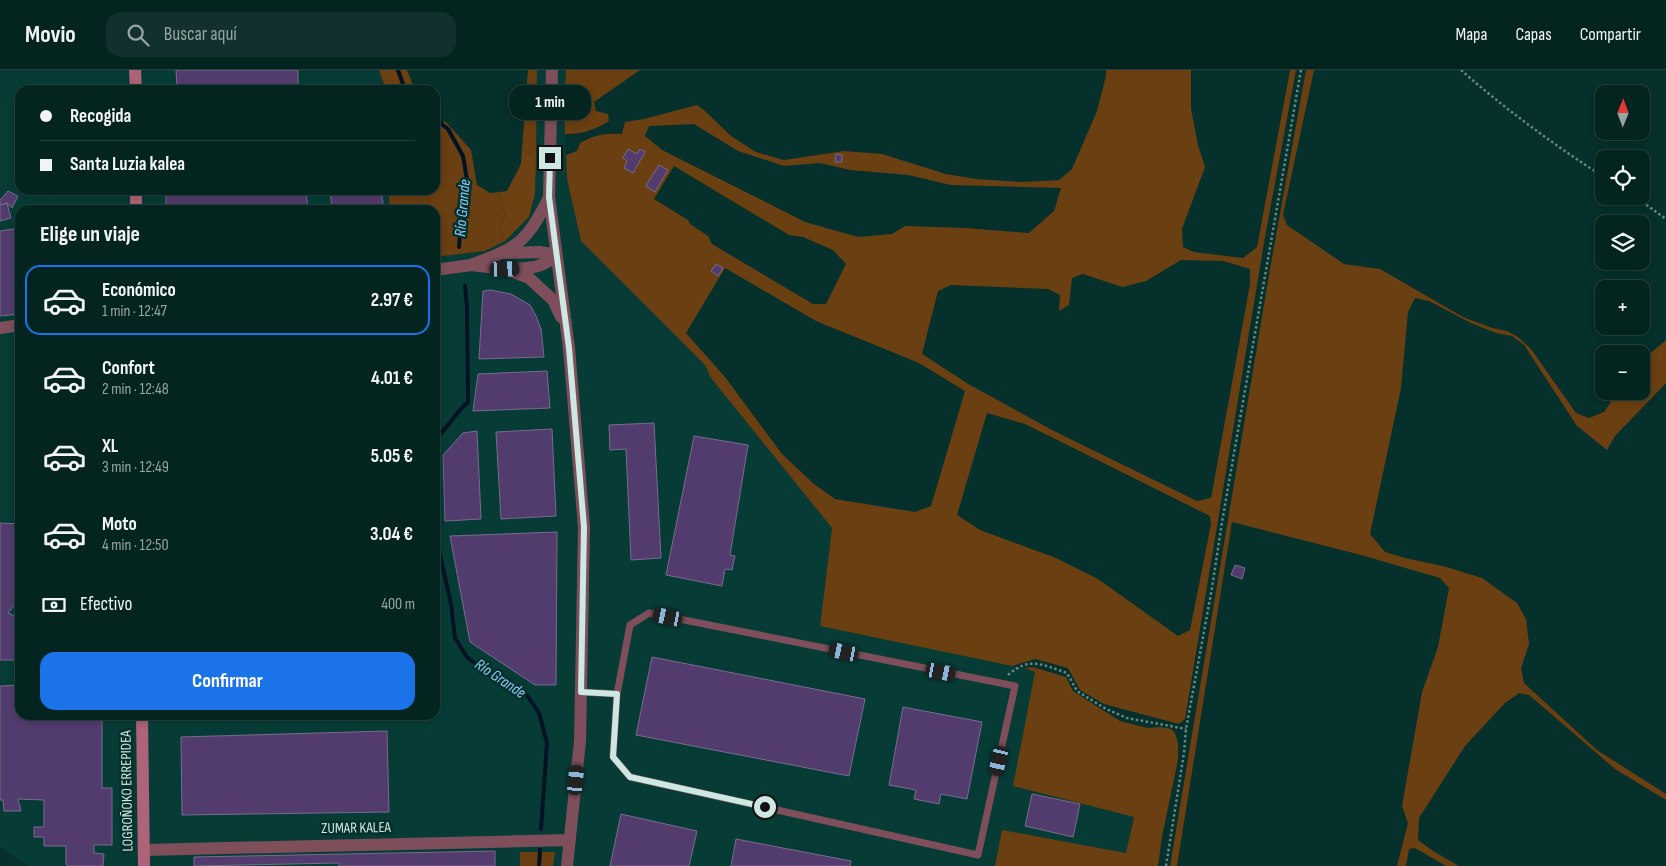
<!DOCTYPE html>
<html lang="es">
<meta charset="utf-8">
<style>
:root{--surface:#042420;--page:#12302d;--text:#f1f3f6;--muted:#97a4a5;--line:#25413e;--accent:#1a73e8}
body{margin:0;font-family:"Sofia Sans Condensed",sans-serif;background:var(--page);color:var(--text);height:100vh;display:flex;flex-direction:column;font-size:19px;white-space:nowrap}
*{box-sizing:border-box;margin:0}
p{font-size:16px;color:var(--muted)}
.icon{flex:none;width:28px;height:28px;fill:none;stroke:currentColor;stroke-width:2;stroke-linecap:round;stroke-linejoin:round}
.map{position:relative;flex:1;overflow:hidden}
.details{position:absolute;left:15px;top:135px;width:425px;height:515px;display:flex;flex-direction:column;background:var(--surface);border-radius:15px;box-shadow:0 2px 8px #0003,0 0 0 1px var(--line)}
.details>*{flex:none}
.top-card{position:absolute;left:15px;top:15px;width:425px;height:110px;border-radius:15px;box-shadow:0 2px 8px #0003,0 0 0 1px var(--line);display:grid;align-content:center;height:110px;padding:0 25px;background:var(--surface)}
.needle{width:32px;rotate:1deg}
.buttons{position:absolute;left:1595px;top:15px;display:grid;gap:10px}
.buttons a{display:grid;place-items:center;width:55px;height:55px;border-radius:10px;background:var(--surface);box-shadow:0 2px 8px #0003,0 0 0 1px var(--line);font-size:25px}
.end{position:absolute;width:22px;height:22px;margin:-11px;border:6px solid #cde7e2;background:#111;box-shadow:0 0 0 2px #111}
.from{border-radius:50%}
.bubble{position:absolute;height:35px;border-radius:15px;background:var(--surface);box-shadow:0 2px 8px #0003,0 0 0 1px var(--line);font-size:16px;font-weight:700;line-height:35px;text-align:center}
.car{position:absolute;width:15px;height:30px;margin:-15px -8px;border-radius:6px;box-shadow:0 0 4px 1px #0007;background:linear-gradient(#222 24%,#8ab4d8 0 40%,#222 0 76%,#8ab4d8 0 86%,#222 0)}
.top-card b{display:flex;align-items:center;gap:18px;height:48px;font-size:19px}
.top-card b+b{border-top:1px solid var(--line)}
.top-card i{width:12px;height:12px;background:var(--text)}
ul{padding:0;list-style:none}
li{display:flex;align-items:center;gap:15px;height:70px;margin:0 10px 8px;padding:0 15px;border:2px solid transparent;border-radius:15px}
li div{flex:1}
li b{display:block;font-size:19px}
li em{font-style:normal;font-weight:700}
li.current{border-color:var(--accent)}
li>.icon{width:45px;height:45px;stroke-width:1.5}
h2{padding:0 25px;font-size:22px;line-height:60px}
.pay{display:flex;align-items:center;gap:12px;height:55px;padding:0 25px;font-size:19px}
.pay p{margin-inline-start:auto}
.action{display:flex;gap:10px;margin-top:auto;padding:10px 25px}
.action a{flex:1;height:58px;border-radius:15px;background:var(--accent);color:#fff;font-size:20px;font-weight:700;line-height:58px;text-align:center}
header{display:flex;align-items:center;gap:30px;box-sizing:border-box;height:70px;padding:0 25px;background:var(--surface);border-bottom:1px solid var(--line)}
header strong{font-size:24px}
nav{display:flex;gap:28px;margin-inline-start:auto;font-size:18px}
.search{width:350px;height:45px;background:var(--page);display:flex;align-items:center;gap:12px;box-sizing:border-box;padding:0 18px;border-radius:15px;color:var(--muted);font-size:19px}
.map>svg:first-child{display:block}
</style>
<header>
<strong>Movio</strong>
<div class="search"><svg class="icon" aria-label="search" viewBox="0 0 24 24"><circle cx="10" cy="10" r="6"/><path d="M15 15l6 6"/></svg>Buscar aquí</div>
<nav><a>Mapa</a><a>Capas</a><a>Compartir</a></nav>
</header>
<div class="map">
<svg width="1666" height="796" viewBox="0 0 1666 796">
<rect width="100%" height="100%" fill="#06302b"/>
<path fill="#073c36" d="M 0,0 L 379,0 L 386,20 L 20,20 L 20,120 L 388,120 L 390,140 L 20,140 L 20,645 L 435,645 L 435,187 L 485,181 L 505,171 L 529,147 L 535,124 L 537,0 L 566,0 L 564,38 L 567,109 L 581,171 L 705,295 L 711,308 L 832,458 L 820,556 L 1036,601 L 1013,716 L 1134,746 L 1127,783 L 1003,761 L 995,796 L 553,796 L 554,783 L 520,783 L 520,796 L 28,796 L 0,777 Z"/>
<path fill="#6a3f11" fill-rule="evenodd" d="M 528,0 L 537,0 L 536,88 L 522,80 Z
M 566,0 L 640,0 L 594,32 L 596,41 L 608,44 L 609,51 C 597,59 580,65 565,64 L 564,38 Z
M 1106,0 L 1191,0 L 1191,39 L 1198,75 L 1205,97 L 1182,159 L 1183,177 L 1194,182 L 1243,188 L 1257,177 L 1290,0 L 1296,0 L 1265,167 L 1185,649 L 1179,654 L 1104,634 L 1080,620 L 1068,598 L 1035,589 L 1012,596 L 820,556 L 832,458 L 711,308 L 705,295 L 581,171 L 567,109 L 566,85 L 577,81 L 580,73 C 594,65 605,63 622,64 L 625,52 L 644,49 L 697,35 L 705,41 L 731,66 L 756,82 L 784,90 L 844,81 L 882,84 L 946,104 L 976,109 L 1023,112 L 1059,110 L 1072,99 L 1097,41 L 1106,6 ZM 694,54 L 738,81 L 784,96 L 820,93 L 850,100 L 908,105 L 951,115 L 1061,118 L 1054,141 L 1029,163 L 966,158 L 905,156 L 892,164 L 858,167 L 805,152 L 662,80 L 645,66 L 649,56 ZM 674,96 L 789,165 L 803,167 L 833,180 L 846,194 L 826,234 L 813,234 L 712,174 L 708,166 L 690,154 L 688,150 L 654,129 ZM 1181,190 L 1223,191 L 1250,199 L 1250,214 L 1211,428 L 1197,431 L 1054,361 L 970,315 L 922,284 L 938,221 L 951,215 L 1048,219 L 1060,225 L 1059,241 L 1069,235 L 1072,208 L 1083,204 L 1122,217 L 1146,211 ZM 725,198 L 816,251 L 919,293 L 965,321 L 931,436 L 915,442 L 835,429 L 814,414 L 782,384 L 725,307 L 686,263 ZM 987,343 L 1025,354 L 1210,446 L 1211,454 L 1190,560 L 1178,566 L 1098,509 L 1056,488 L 980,460 L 957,445 Z
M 1306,0 L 1314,0 L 1283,145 L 1287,155 L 1344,194 L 1380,199 L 1463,247 L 1492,258 L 1507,261 L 1518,267 L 1531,279 L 1576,343 L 1589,348 L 1604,342 L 1618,321 L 1641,321 L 1641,291 L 1666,270 L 1666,313 L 1615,366 L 1607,380 L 1577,356 L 1524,275 L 1512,266 L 1496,263 L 1471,253 L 1429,231 L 1415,228 L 1408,242 L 1401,318 L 1370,464 L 1385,482 L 1405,488 L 1443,496 L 1482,508 L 1517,533 L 1526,549 L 1529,574 L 1521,598 L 1524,613 L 1597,680 L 1666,724 L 1666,730 L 1615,699 L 1529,625 L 1519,623 L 1505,633 L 1465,676 L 1419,748 L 1418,770 L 1433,781 L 1459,796 L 1446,796 L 1415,778 L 1409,779 L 1406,796 L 1397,796 L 1408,753 L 1402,736 L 1422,622 L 1438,577 L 1449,518 L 1440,508 L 1361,485 L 1232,452 L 1177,796 L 1170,796 L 1270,199 Z
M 445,51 L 471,80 L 477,115 L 490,123 L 500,122 L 505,146 L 500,160 L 505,171 L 485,181 L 435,187 L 435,140 L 390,140 L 388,120 L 435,120 L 435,58 Z
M 1033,597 L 1066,607 L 1073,621 L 1120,651 L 1147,658 L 1160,657 L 1171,659 L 1175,663 L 1178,673 L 1178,690 L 1162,767 L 1158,796 L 995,796 L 1002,760 L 1126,783 L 1134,747 L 1013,716 L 1035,602 L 1024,598 Z
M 520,782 L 555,782 L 553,796 L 520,796 Z"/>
<path fill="#6d4112" d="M 379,0 L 407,0 L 412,13 L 418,20 L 386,20 Z
M 522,80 L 536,88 L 535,124 L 529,147 L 505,171 L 500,160 L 505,146 L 500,122 L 507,121 L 521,94 Z"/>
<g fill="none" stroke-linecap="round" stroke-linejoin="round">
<path stroke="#001224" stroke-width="4" d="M 398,0 L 405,20
M 435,49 L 448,59 L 463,86 L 467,110 L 462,139 L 459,177
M 435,369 C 448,358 455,343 468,332 L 467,237 L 465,216
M 435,462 L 451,534 L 455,568 L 467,587 L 496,610 L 527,625 L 539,643 L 547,673 L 541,759
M 539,796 L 540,780"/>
</g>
<path fill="#523c6e" stroke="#796b8e" d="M 176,0 L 298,0 L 298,16 L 177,19 Z
M 628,79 L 637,84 L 640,79 L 645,82 L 633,103 L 624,98 L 627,91 L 623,88 Z
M 836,84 L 842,85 L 842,92 L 835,92 Z
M 659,95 L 668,100 L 655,122 L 646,116 Z
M 46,120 L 66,120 L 48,126 Z
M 166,120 L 306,120 L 308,140 L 166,140 Z
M 330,120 L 381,120 L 384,140 L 332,140 Z
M 8,121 L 18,126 L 12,138 L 7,133 L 0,135 L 0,130 Z
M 7,133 L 11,148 L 0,151 L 0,135 Z
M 20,158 L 20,244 L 0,246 L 0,161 Z
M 716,194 L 723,198 L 718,206 L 711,201 Z
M 491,220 L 511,224 L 530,235 L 536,246 L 541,259 L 544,287 L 479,289 L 483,221 Z
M 547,301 L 550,338 L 473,341 L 478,304 Z
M 654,353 L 661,488 L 631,490 L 626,379 L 610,380 L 609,355 Z
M 552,359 L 556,446 L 501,449 L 496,362 Z
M 477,361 L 481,449 L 445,451 L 443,385 L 463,363 Z
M 694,366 L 748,375 L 730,485 L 735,486 L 732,500 L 725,499 L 722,516 L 666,505 Z
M 0,453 L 20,454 L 20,529 L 8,543 L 15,546 L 20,540 L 20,590 L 0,590 Z
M 557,462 L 556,615 L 535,615 L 470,572 L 450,466 Z
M 1235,495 L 1245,498 L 1242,509 L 1231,505 Z
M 652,587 L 865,629 L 849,706 L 636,665 Z
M 20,615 L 20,645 L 102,645 L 102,718 L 112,718 L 112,775 L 94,775 L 94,783 L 104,784 L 103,796 L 68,796 L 66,794 L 66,776 L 44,776 L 44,767 L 34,767 L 34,757 L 44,757 L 44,730 L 18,729 L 21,741 L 4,741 L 3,730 L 0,730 L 0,616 Z
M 903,637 L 982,652 L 967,729 L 941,724 L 939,734 L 914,729 L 916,720 L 889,715 Z
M 387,661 L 389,742 L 182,745 L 181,667 Z
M 1032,724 L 1080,734 L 1073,767 L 1025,756 Z
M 621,744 L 697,761 L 689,796 L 610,796 Z
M 736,769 L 851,791 L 850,796 L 731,796 Z
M 495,781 L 495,796 L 339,796 L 339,793 L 194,796 L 194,787 Z"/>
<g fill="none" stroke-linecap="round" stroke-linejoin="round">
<path stroke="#658782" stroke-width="2.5" stroke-dasharray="2.5 2.5" stroke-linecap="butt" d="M 1461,0 C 1505,39 1554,75 1604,107
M 1634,126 L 1666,149
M 1008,605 C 1029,586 1043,595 1067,603 L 1077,621 L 1106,639 L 1127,648 L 1186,659
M 1166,796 L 1184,683 L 1186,659 L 1212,518 L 1222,452 L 1301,0"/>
<path stroke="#7e4f5b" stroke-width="7" d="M 581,622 L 617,624 L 630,555 L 649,543 L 1015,616 L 978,785 L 630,707 L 613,687 L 617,624"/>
<path stroke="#7e4f5b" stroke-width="12" d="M 552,0 L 549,127 L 569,278 L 584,457 L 580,671 L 567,796
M 504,183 L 540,182 L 556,185
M 473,194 C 518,178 528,171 549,127
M 511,199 C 530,198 541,199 556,185
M 435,200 L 471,195 L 505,199 L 529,208 L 553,230 L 561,247
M 0,258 L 20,255
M 144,780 L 570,770"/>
<path stroke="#ad6378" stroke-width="12" d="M 135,0 L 136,20
M 136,120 L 136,140
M 142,645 L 144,796"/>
</g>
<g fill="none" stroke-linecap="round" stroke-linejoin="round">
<path stroke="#cde7e2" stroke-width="6" d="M 550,88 L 549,127 L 569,278 L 584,457 L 581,622 L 617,624 L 613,687 L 630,707 L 765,737"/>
</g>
<g text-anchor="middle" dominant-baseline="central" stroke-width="5" stroke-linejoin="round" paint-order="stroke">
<g font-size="15" fill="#cde7e2" stroke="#06302b">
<text transform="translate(127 721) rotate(-91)">LOGROÑOKO ERREPIDEA</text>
<text transform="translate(356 758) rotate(-1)">ZUMAR KALEA</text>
</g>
<g font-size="16" font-style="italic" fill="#8ecafa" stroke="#06302b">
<text transform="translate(463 138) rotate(-85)">Río Grande</text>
<text transform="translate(500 609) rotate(34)">Río Grande</text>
</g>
</g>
</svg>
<div class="buttons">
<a><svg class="needle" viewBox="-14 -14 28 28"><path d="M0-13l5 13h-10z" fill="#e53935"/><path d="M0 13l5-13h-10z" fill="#97a4a5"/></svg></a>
<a><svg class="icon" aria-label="locate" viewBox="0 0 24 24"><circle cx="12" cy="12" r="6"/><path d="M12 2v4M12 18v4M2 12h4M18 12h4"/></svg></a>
<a><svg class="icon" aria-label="layers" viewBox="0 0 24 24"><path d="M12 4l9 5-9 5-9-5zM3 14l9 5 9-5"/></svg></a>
<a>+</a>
<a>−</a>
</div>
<i class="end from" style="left:765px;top:737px"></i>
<i class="end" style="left:550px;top:88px"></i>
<div class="bubble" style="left:509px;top:15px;width:82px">1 min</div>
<i class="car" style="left:505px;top:199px;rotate:88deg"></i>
<i class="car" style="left:668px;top:547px;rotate:282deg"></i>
<i class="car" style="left:844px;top:582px;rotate:282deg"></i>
<i class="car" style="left:941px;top:602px;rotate:101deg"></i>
<i class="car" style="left:999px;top:691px;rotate:193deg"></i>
<i class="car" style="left:576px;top:710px;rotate:6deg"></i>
<div class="top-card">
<b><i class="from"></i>Recogida</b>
<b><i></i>Santa Luzia kalea</b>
</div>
<section class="details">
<h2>Elige un viaje</h2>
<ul>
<li class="current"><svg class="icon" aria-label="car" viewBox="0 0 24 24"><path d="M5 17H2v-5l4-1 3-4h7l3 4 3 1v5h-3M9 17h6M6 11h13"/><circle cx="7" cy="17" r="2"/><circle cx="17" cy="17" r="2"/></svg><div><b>Económico</b><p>1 min · 12:47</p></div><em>2.97 €</em></li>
<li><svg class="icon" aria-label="car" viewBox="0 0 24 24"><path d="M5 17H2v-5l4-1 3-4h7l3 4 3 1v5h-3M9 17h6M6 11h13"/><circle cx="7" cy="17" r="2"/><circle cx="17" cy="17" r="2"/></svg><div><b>Confort</b><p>2 min · 12:48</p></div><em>4.01 €</em></li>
<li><svg class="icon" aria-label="car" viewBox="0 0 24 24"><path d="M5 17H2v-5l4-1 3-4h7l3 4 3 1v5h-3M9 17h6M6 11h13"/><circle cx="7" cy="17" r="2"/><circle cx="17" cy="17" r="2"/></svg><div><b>XL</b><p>3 min · 12:49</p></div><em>5.05 €</em></li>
<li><svg class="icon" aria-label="car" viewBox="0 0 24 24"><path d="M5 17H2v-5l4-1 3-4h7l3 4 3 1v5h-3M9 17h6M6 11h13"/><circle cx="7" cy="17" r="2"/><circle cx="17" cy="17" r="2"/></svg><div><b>Moto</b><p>4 min · 12:50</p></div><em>3.04 €</em></li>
</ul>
<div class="pay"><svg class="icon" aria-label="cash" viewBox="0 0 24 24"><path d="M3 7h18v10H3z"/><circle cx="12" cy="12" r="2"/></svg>Efectivo<p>400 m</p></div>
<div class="action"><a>Confirmar</a></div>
</section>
</div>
